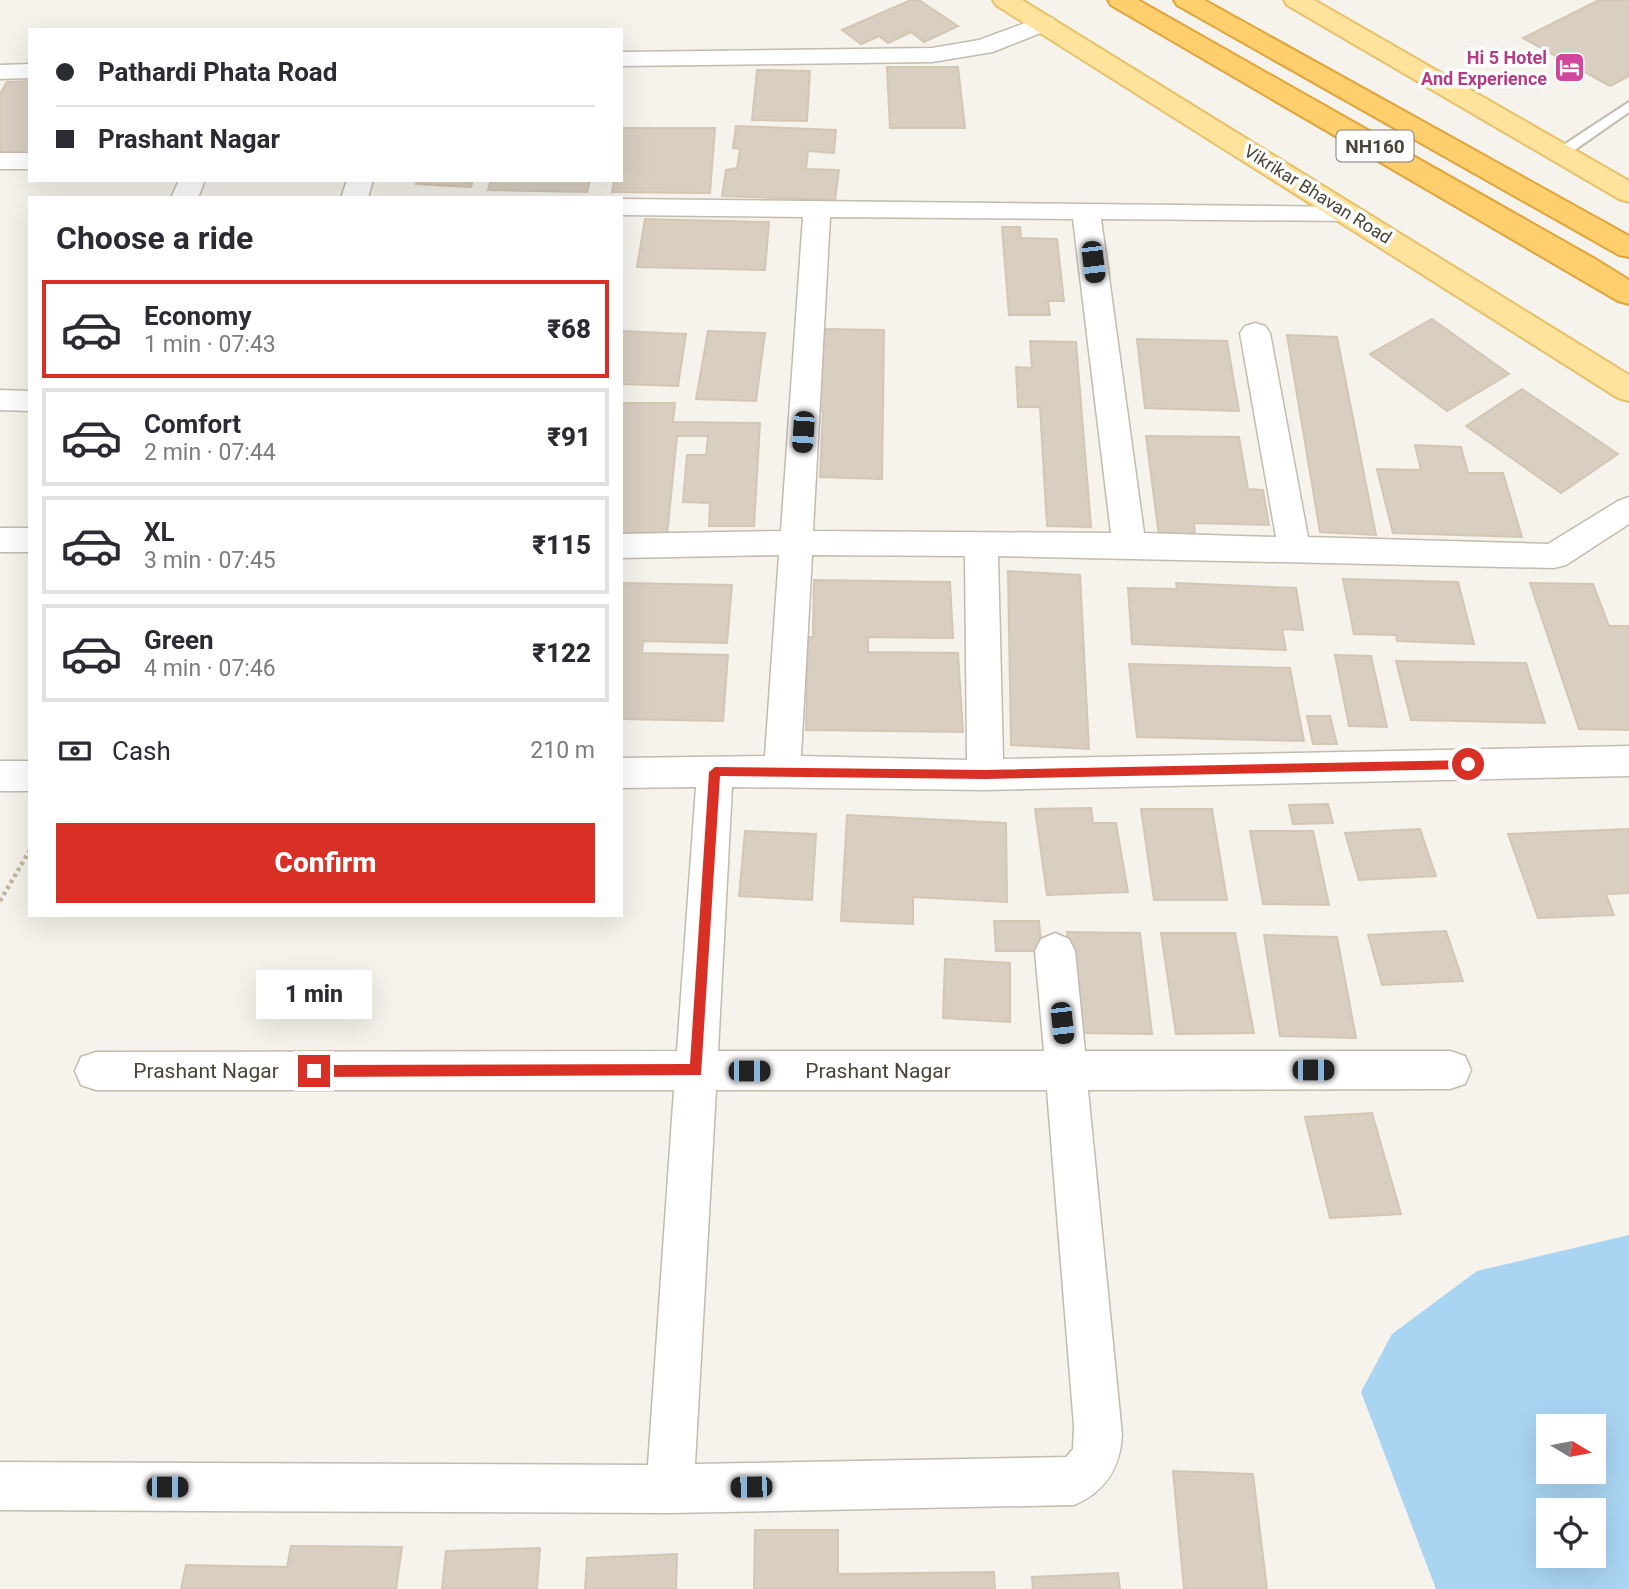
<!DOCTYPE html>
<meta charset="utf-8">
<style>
:root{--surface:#fff;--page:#f2f2f3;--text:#2b2b33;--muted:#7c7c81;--line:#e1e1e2;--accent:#d93025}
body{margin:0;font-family:Roboto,sans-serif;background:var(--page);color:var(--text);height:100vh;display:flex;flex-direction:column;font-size:26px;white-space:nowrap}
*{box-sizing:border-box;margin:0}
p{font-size:23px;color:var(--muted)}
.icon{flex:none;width:38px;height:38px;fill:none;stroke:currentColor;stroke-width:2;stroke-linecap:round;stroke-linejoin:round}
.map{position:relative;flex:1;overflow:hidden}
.sheet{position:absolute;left:28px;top:196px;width:595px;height:721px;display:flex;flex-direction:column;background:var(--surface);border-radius:0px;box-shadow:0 7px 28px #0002}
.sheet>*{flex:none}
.hud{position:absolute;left:28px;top:28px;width:595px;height:154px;border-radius:0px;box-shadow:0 7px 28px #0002;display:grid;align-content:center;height:154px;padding:0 28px;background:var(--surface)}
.needle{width:46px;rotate:100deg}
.buttons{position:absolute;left:1536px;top:1414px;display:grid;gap:14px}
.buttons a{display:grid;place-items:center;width:70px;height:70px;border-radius:0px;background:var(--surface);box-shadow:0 7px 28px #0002;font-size:35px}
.end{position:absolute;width:32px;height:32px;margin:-16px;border:9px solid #d93025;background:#fff;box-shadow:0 0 0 4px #fff}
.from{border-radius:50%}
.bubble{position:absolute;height:49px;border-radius:0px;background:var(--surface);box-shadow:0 7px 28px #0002;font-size:23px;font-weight:800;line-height:49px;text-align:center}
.car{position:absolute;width:21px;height:42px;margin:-21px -10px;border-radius:9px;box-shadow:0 0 5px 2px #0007;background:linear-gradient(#222 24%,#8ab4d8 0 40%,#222 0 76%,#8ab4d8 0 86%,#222 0)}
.hud b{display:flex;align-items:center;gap:24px;height:66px;font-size:26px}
.hud b+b{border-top:2px solid var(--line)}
.hud i{width:18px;height:18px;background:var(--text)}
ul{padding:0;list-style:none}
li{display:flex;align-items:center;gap:21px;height:98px;margin:0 14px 10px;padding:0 14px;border:4px solid var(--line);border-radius:0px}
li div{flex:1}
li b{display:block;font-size:26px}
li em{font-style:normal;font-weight:800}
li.selected{border-color:var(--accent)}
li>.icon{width:63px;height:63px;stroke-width:1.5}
h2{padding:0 28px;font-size:32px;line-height:84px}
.pay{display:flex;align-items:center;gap:18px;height:77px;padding:0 28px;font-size:26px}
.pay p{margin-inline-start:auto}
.button{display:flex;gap:14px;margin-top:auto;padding:14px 28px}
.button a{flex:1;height:80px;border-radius:0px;background:var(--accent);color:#fff;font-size:28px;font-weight:800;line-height:80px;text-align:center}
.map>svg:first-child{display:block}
</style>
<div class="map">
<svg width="1629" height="1589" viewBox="0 0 1629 1589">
<rect width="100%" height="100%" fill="#f6f3ec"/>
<path fill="#a9d4f2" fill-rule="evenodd" d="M 1629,1235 L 1629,1589 L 1436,1589 L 1361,1392 L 1392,1334 L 1477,1271 ZM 1549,1426 L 1594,1426 L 1594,1472 L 1549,1472 ZM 1549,1510 L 1594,1510 L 1594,1556 L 1549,1556 Z"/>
<path fill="#d8cfc1" stroke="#d3c7b4" stroke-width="2" d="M 911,0 L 919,0 L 958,26 L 924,42 L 911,32 L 888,43 L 879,36 L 861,44 L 842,30 Z
M 1599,0 L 1629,0 L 1629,76 L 1610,86 L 1523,38 Z
M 887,67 L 958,67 L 965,128 L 890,128 Z
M 757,70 L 810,71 L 807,121 L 752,120 Z
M 30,81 L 30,158 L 0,159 L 0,94 L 7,82 Z
M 736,126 L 836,130 L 834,153 L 808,151 L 806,169 L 839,170 L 835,200 L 722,196 L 726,170 L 737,168 L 740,149 L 733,148 Z
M 621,128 L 715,128 L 710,193 L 612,192 L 614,180 L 621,180 Z
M 418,180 L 473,180 L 471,187 L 416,184 Z
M 491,180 L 590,180 L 587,192 L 488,190 Z
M 645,219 L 769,222 L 765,270 L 637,267 Z
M 1002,227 L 1020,227 L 1021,238 L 1057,239 L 1064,301 L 1048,301 L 1050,315 L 1009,315 Z
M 1432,319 L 1509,374 L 1447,411 L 1370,354 Z
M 822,329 L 884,330 L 882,479 L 820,477 L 823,411 L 818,410 Z
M 621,331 L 686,334 L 678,386 L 621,384 Z
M 708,331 L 765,333 L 756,401 L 696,399 Z
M 1287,335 L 1337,337 L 1376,535 L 1320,532 Z
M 1137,339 L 1227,341 L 1239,411 L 1145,408 Z
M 1030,341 L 1076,342 L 1091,527 L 1047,526 L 1040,407 L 1018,407 L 1016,367 L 1032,368 Z
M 1522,389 L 1618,454 L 1561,493 L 1466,426 Z
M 621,403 L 675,403 L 673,422 L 760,423 L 754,526 L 709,526 L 710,503 L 683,502 L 687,455 L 706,455 L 708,436 L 677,436 L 667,535 L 621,535 Z
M 1146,436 L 1239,437 L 1248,489 L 1263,490 L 1269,525 L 1194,523 L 1195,536 L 1159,536 Z
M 1415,445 L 1461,447 L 1468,473 L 1503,473 L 1522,537 L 1393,533 L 1377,469 L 1421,470 Z
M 1008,571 L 1080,575 L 1089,749 L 1011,745 Z
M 1343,579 L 1458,582 L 1474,644 L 1397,641 L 1396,635 L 1354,634 Z
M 814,580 L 950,582 L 953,638 L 868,637 L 868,652 L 958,653 L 963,732 L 806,730 L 808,637 L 813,637 Z
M 621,583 L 732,585 L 727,643 L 643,641 L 642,653 L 728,655 L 723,721 L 621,719 Z
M 1176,583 L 1296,588 L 1303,630 L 1282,629 L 1286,650 L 1132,644 L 1128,588 L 1177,589 Z
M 1530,583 L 1593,584 L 1609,626 L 1629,626 L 1629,730 L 1579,729 Z
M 1335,655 L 1371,656 L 1387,727 L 1349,726 Z
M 1396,661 L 1526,663 L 1545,723 L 1411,720 Z
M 1129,664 L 1290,668 L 1304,741 L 1137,737 Z
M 1307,716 L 1330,716 L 1337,744 L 1313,744 Z
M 1328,804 L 1333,823 L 1293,824 L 1289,805 Z
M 1091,808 L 1093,823 L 1116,823 L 1128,892 L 1047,895 L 1035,809 Z
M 1141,809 L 1212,809 L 1227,900 L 1154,900 Z
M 847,815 L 1006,823 L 1007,902 L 913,897 L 913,924 L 841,921 Z
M 1420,829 L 1436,876 L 1359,880 L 1345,833 Z
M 1629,829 L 1629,893 L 1606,894 L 1614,915 L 1538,918 L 1508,834 Z
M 745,831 L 816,834 L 812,900 L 739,896 Z
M 1250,831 L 1313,831 L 1329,905 L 1263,904 Z
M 994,921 L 1039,921 L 1042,951 L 996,951 Z
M 1446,931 L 1463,981 L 1382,985 L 1368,935 Z
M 1067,932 L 1140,933 L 1152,1034 L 1076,1033 Z
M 1161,933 L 1235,933 L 1254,1033 L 1176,1034 Z
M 1264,935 L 1337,937 L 1356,1038 L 1280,1036 Z
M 945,959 L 1010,963 L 1010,1022 L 943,1018 Z
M 1372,1113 L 1401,1214 L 1330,1218 L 1305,1117 Z
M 1173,1471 L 1253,1474 L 1267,1589 L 1184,1589 Z
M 755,1530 L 838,1530 L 838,1574 L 994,1572 L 995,1589 L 754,1589 Z
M 291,1546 L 402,1547 L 396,1589 L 181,1589 L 186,1565 L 287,1567 Z
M 540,1548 L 537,1589 L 442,1589 L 446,1551 Z
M 677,1554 L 676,1589 L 585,1589 L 587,1558 Z
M 1118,1573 L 1120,1589 L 1033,1589 L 1032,1577 Z"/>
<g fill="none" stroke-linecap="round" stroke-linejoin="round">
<defs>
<path id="service" d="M 1629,102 L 1629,112 L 1566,156 L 1556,156 L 1556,150 Z"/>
<path id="minor" d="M 1044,16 L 1053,18 L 1056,23 L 1053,28 L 993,52 L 932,62 L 621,66 L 621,52 L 932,48 L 979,40 Z
M 30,64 L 30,78 L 0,79 L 0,65 Z
M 0,153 L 30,153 L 30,169 L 0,169 Z
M 179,180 L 205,180 L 198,198 L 171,198 Z
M 347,180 L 373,180 L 368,198 L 341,198 Z
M 621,199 L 1357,207 L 1361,213 L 1357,219 L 1347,221 L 1101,219 L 1144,533 L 1276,537 L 1240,333 L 1245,326 L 1255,323 L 1265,326 L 1270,333 L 1308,537 L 1548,544 L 1618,501 L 1629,497 L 1629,524 L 1566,565 L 1554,568 L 998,556 L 1003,759 L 1629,746 L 1629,776 L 985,790 L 732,787 L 718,1051 L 1044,1051 L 1035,951 L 1041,939 L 1055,933 L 1069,939 L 1075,951 L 1085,1051 L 1450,1051 L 1465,1056 L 1471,1070 L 1465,1084 L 1450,1089 L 1088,1090 L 1122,1435 C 1120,1469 1105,1492 1074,1505 L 670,1513 L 0,1510 L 0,1462 L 648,1465 L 674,1090 L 96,1090 L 81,1085 L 75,1071 L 81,1057 L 96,1052 L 677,1051 L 696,787 L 621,788 L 621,758 L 765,756 L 779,555 L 621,558 L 621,534 L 781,531 L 803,217 L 621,215 ZM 830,217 L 1073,219 L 1111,533 L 813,531 ZM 812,555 L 965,556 L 967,760 L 801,756 ZM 716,1090 L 1047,1090 L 1074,1426 L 1073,1449 L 1066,1457 L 695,1464 Z
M 0,390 L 30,391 L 30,411 L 0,410 Z
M 0,528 L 30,528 L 30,552 L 0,552 Z
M 0,761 L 30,761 L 30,791 L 0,791 Z"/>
<path id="primary" d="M 993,0 L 1022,0 L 1629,375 L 1629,401 L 1618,398 L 996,5 Z
M 1284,0 L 1314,0 L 1629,181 L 1629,202 L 1619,199 L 1287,5 Z"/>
<path id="motorway" d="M 1108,0 L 1138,0 L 1595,259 L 1629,280 L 1629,304 L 1618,301 L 1111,5 Z
M 1174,0 L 1204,0 L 1629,236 L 1629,257 L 1619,255 L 1177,5 Z"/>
</defs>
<use href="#service" stroke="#c2bbae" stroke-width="4"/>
<use href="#minor" stroke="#c2bbae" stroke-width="3"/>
<use href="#primary" stroke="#e6c16a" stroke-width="4"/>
<use href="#motorway" stroke="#e0a43c" stroke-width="4"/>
<path stroke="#c4b79f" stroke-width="4.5" stroke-dasharray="3.5 3.5" stroke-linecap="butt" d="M 0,901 L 30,850"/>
<use href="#service" fill="#fff" fill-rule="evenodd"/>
<use href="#minor" fill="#fff" fill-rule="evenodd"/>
<use href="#primary" fill="#ffe39c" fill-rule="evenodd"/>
<use href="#motorway" fill="#ffcf6e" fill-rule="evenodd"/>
</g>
<path fill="#d93025" d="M 1468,760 L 1474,764 L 1468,769 L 985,779 L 720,776 L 701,1075 L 314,1077 L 308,1071 L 314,1065 L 690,1064 L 709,772 L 715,767 L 985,770 Z"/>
<defs>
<symbol id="hotel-square" viewBox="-11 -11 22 22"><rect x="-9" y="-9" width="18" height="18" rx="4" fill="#d1479c" stroke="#fff"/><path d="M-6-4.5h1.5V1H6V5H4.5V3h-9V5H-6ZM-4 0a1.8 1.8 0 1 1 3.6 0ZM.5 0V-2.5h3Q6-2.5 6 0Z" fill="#fff"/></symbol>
</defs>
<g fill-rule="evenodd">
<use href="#hotel-square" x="1552" y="50" width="35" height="35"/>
</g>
<g text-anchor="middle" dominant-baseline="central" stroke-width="7" stroke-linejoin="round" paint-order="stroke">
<g font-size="18" font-weight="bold" fill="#b23c85" stroke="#fff" text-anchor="end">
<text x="1547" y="57">Hi 5 Hotel<tspan x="1547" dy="21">And Experience</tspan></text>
</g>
<g font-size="18" fill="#4b4439" stroke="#fff">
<text transform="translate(1318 194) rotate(32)">Vikrikar Bhavan Road</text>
</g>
<rect fill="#fff" stroke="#817c74" stroke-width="2" x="1336.5" y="130.5" width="77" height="31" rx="5"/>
<g font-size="19" font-weight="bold" fill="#4b4439">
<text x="1375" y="146">NH160</text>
</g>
<g font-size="21" fill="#4b4439" stroke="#fff">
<text x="206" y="1071">Prashant Nagar</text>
<text x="878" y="1071">Prashant Nagar</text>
</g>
</g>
</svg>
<div class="buttons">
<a><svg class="needle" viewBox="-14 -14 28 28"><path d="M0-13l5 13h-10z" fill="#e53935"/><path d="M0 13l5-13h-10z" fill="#7c7c81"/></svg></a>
<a><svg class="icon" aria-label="locate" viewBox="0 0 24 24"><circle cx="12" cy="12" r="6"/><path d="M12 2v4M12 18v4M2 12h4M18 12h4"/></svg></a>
</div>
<i class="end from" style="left:1468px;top:764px"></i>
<i class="end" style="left:314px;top:1071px"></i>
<div class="bubble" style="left:256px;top:970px;width:116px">1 min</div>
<i class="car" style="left:1093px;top:262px;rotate:173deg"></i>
<i class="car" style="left:803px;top:432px;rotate:184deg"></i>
<i class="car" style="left:1062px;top:1023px;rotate:174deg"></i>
<i class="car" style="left:1313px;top:1070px;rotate:90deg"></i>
<i class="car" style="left:749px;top:1071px;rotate:90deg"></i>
<i class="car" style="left:167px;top:1487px;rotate:90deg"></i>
<i class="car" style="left:751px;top:1487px;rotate:269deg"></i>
<div class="hud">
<b><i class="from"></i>Pathardi Phata Road</b>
<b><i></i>Prashant Nagar</b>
</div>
<section class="sheet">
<h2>Choose a ride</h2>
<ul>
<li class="selected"><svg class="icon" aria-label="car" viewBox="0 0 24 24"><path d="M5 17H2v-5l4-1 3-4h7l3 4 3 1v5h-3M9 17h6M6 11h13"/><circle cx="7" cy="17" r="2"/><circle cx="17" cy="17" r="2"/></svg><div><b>Economy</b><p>1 min · 07:43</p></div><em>₹68</em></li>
<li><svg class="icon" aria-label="car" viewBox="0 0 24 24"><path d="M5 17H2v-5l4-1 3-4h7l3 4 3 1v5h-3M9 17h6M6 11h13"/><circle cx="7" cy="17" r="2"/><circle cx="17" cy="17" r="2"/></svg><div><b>Comfort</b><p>2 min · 07:44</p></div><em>₹91</em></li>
<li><svg class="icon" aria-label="car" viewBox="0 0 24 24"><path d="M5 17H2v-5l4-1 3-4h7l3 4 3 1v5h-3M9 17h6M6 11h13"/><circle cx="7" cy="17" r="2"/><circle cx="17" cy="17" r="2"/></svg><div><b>XL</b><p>3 min · 07:45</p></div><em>₹115</em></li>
<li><svg class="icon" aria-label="car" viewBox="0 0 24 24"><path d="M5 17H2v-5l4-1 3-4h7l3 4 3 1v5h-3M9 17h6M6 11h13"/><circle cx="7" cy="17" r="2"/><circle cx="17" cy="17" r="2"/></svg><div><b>Green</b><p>4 min · 07:46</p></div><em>₹122</em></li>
</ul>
<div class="pay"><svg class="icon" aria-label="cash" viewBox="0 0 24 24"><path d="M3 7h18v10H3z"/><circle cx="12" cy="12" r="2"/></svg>Cash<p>210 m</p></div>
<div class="button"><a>Confirm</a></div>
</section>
</div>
